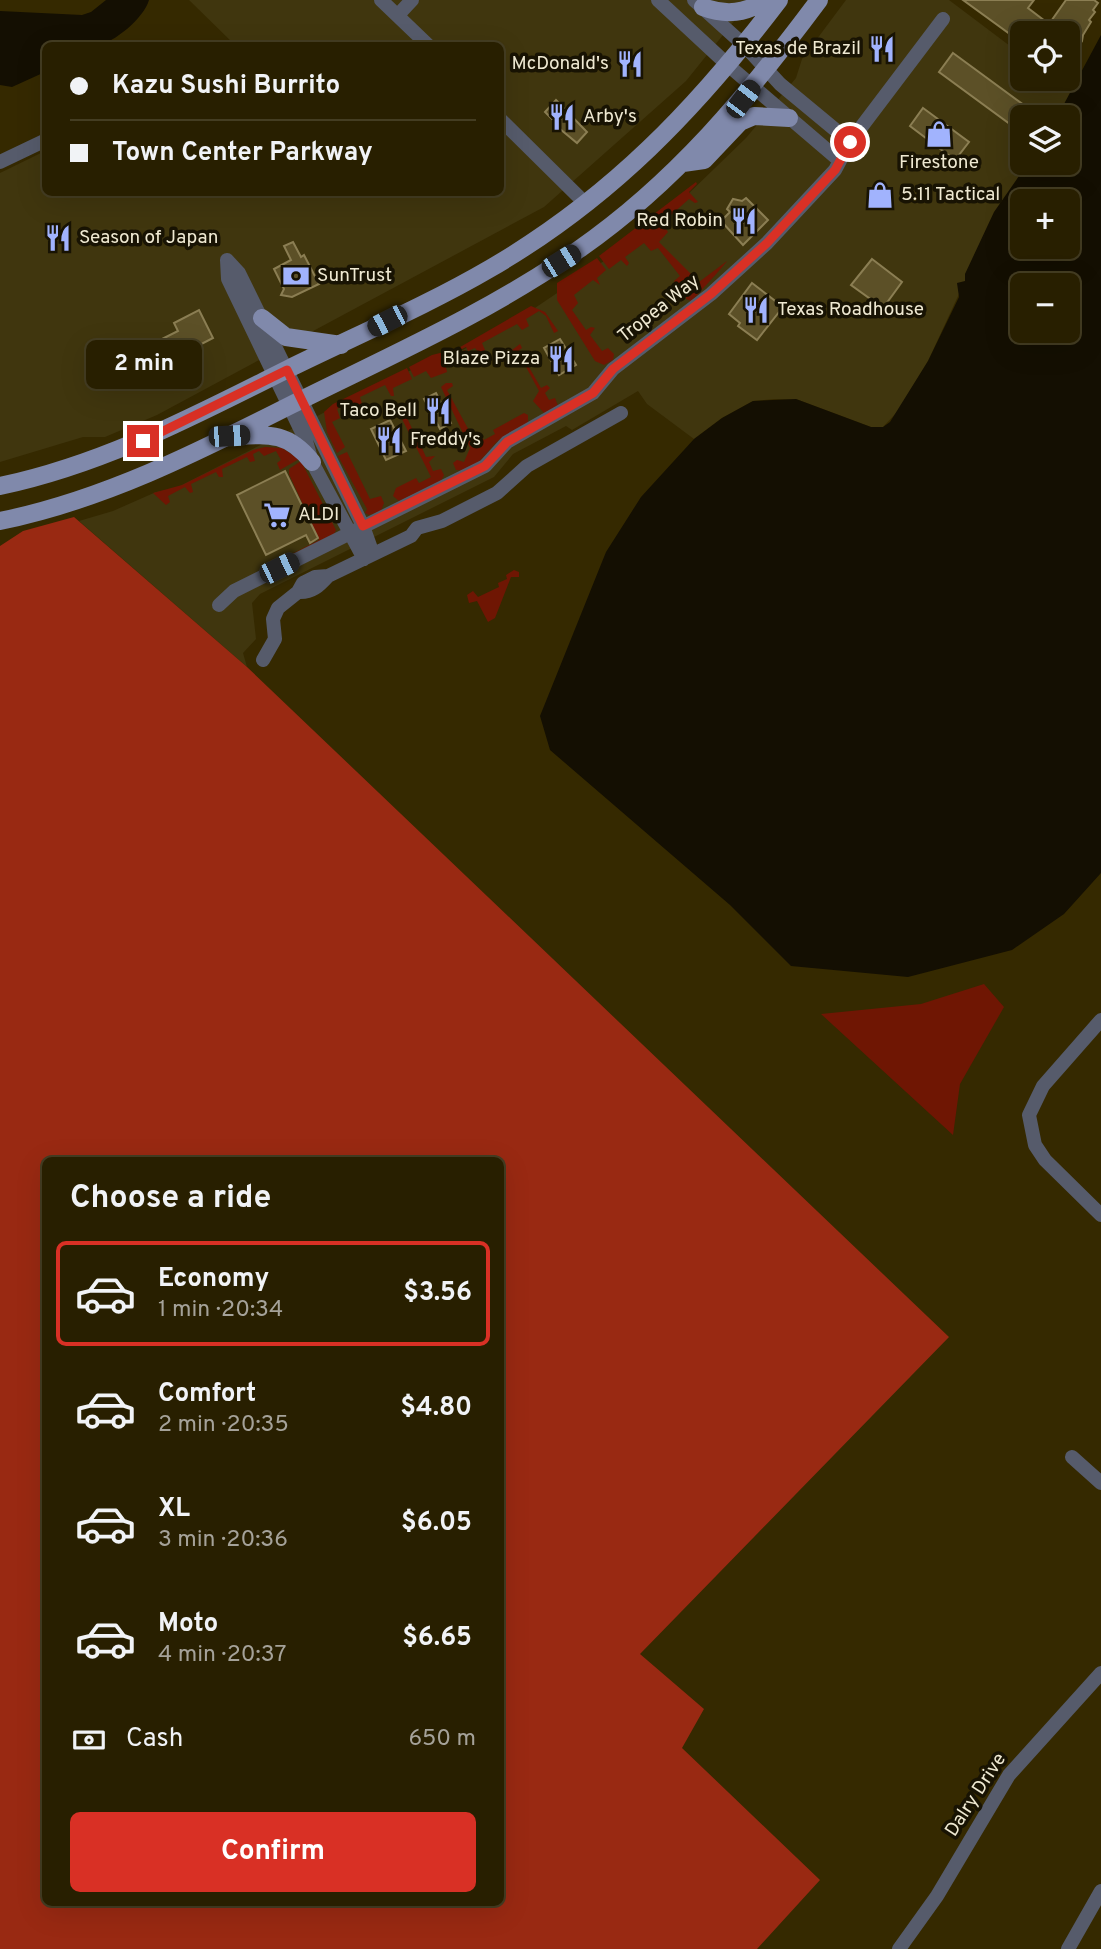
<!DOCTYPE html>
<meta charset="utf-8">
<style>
:root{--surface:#281f00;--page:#342c0f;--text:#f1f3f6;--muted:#a5a299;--line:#443d22;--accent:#d93025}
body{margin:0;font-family:Overpass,sans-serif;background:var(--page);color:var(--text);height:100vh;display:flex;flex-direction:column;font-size:26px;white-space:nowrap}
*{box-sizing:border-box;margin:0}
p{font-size:23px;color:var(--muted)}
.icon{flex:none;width:38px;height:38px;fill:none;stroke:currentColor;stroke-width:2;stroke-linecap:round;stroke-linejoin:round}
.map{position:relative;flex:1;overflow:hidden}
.drawer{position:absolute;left:42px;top:1157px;width:462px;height:749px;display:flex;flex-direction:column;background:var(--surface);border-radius:10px;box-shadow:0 7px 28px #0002,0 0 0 2px var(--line)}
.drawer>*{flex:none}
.guide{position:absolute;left:42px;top:42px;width:462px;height:154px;border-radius:10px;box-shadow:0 7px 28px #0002,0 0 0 2px var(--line);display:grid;align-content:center;height:154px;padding:0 28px;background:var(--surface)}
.fabs{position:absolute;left:1010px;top:21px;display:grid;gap:14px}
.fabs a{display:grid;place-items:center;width:70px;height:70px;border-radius:10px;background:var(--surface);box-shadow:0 7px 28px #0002,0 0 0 2px var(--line);font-size:35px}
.end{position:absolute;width:32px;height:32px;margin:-16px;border:9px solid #d93025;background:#fff;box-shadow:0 0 0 4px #fff}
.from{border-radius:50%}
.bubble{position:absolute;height:49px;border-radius:10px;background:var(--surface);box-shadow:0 7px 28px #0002,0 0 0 2px var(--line);font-size:23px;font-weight:700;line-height:49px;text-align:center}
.car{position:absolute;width:21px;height:42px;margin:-21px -10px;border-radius:9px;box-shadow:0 0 5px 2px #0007;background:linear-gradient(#222 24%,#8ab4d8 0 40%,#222 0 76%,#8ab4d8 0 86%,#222 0)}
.guide b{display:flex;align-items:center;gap:24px;height:66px;font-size:26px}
.guide b+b{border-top:2px solid var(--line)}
.guide i{width:18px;height:18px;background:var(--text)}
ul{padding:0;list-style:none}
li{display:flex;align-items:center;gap:21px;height:105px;margin:0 14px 10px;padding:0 14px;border:4px solid transparent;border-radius:10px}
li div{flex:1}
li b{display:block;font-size:26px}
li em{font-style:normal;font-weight:700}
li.on{border-color:var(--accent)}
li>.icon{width:63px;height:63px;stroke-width:1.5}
h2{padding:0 28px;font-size:32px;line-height:84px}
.pay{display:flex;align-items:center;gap:18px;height:77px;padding:0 28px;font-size:26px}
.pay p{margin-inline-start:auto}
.button{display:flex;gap:14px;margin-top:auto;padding:14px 28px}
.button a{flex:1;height:80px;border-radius:10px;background:var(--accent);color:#fff;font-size:28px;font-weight:700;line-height:80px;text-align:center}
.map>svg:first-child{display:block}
</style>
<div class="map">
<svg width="1101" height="1949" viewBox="0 0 1101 1949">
<rect width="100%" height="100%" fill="#352900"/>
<path fill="#40360e" d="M 189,0 L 751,0 L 686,81 L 544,207 L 157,415 L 105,437 L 83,437 L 0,462 L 0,173 L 45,151 L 46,192 L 500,192 L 500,46 L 235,45 Z
M 846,0 L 949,0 L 1022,55 L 1022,79 L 1054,79 L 1072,92 L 1057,117 L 1022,117 L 1022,163 L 1028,163 L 965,281 L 928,361 L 898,411 L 883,427 L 871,427 L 796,399 L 774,399 L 753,401 L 722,418 L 694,439 L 647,404 L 638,391 L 572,430 L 566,426 L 513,454 L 494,477 L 260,594 L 252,603 L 256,639 L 243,653 L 247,667 L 79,521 L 113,511 L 156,492 L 176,488 L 331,409 L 434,359 L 454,355 L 526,314 L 569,285 L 627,245 L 683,199 L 746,138 L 796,78 L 802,59 Z"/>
<path fill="#6f1603" d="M 696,182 L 697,184 L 689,192 L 698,202 L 695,203 L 689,199 L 662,223 L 668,232 L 659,242 L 699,282 L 727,261 C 723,267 694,299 691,301 L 686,299 L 686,283 L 680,283 L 679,290 L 674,281 L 680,276 L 658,248 L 651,251 L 644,243 L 625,257 L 629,263 L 627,266 L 621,260 L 609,269 L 599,256 Z
M 597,258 L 606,270 L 597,278 L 600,285 L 593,280 L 574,295 L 578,303 L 572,310 L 586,330 L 591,327 L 595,328 L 590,335 L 602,351 L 608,348 L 614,354 L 613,360 L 604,365 L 595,361 L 557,300 L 557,283 Z
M 531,306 L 545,312 L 558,331 L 554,333 L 546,316 L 539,311 L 526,319 L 529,326 L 522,330 L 517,324 L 482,343 L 485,350 L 480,354 L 475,348 L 468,351 L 466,347 L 456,352 L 455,350 Z
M 520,344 L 522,348 L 519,350 L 541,388 L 547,385 L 550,388 L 545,393 L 549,400 L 555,398 L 558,406 L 545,414 L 533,401 L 539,391 L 519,354 L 515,352 L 511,357 L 508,353 Z
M 452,350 L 455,355 L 465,350 L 466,352 L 445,363 L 447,372 L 431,378 L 426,371 L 414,377 L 409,367 L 432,355 Z
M 407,368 L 412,379 L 393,388 L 394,396 L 391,396 L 385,385 L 360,397 L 362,404 L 348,411 L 343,405 L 337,409 L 340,418 L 332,422 L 345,447 L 337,453 L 327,432 L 324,412 L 333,404 Z
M 446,383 L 452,383 L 453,386 L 447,390 L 472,436 L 479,433 L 484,440 L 495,434 L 493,430 L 524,413 L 528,415 L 528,423 C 519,428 507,433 499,440 C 486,451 477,472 456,470 L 453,463 L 457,460 L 464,462 L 470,448 L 441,387 Z
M 407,402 L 409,406 L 403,409 L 415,435 L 423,432 L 423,436 L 418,439 L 426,457 L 435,456 L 429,462 L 433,471 L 441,469 L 444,475 L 441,481 L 399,501 L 393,496 L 396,488 L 416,478 L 419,483 L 431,477 L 397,409 Z
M 265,447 L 282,448 L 299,459 L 280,470 L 277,463 L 281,460 L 276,451 L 264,456 L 259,451 L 253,454 L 255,461 L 250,462 L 247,457 L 222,469 L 223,477 L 219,477 L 216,472 L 191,484 L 193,492 L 190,493 L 185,487 L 168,496 L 170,502 L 166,505 L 153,493 L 182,485 L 253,450 Z
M 347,452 L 370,499 L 381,496 L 384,503 L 381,511 L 369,515 L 365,513 L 367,509 L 338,456 Z
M 301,461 L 336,530 L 334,534 L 280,560 L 319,540 L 289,474 L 289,469 Z
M 514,570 L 519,572 L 519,577 L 511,577 L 495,618 L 488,622 L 477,601 L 469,603 L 467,595 L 473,591 L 478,597 L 499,587 L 498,583 L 507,579 L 506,575 Z
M 984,984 L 1004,1007 L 960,1084 L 953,1135 L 821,1014 L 921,1004 Z"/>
<path fill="#992912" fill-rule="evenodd" d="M 74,517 L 247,667 L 949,1337 L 640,1654 L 704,1709 L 682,1748 L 820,1880 L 757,1949 L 0,1949 L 0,546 L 23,531 ZM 46,1160 L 500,1160 L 500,1902 L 46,1902 Z"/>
<path fill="#140f02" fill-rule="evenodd" d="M 106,0 L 149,0 C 144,18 114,43 96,46 C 80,48 62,46 46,46 L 45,72 L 12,87 L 0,85 L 0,11 L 82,15 L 91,12 Z
M 1101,35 L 1101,873 L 1064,914 L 1012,950 L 908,977 L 791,966 L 730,905 L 550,750 L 540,716 L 606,552 L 641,497 L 694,439 L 722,418 L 753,401 L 796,399 L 871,427 L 883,427 L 890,422 L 928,361 L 959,297 L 957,283 L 965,281 L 965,274 L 994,212 L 1028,163 L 1068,163 L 1068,117 L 1057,117 ZM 1022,201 L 1068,201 L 1068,247 L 1022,247 ZM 1022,285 L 1068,285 L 1068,331 L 1022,331 Z"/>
<path fill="#5c5027" stroke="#8b7e53" stroke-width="2" d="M 963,0 L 1034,0 L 1028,8 L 1049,24 L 1066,0 L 1094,0 L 1098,3 L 1093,10 L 1095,12 L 1089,20 L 1091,22 L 1083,35 L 1082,41 L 1068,62 L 1068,33 L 1022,33 L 1022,43 Z
M 953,53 L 1028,108 L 1014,127 L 939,72 Z
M 556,100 L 587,132 L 577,143 L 554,124 L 555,122 L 545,112 Z
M 923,108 L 969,142 L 955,160 L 910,126 Z
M 746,198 L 768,220 L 743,245 L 721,221 L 730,212 L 727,209 L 733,199 L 742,201 Z
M 293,242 L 301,257 L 304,255 L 319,284 L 292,297 L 281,295 L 284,289 L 274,269 L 291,260 L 284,246 Z
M 872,259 L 902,282 L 883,308 L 851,285 Z
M 752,283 L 783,307 L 757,340 L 738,326 L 740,323 L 729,314 Z
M 199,310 L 213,338 L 188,351 L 184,345 L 164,354 L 158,341 L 178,331 L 174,323 Z
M 560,339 L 576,365 L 559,375 L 544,348 Z
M 436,393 L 451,423 L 440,429 L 424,399 Z
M 390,420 L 406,451 L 386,460 L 371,429 Z
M 285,471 L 318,538 L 310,543 L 306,535 L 266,555 L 237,495 Z"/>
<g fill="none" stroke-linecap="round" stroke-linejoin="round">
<path stroke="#565b6b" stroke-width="14" d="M 381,0 L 429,46
M 658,0 L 729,66 L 840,161
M 694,0 L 745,46 L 780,84 L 850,142
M 398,15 L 412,0
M 500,119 L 586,204
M 0,162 L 46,140
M 227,260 L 228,279 L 306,441 L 312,462 L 364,559
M 227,260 L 239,273 L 363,526 L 373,554
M 298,592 C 312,593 319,586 328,576 L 411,536 L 417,528 L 442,521 L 497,493 L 527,466 L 621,413
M 219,605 L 234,591 L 485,466 L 507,442 L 593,393 L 613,369 L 711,294 L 767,243 L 835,170 L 850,142 L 943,19
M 263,660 L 275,639 L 273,619 L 278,608 L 298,592 L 303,583 L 315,577 L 328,576
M 1101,1020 L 1043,1086 L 1029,1115 L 1035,1145 L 1045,1160 L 1101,1215
M 1072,1457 L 1101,1483
M 899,1949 L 937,1896 L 1009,1775 L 1101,1673
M 1068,1949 L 1101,1891"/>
<path stroke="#8089ab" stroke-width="18" d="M 703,7 C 727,16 745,13 767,0
M 683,163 L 704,160 L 740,122 L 754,116 L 789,118
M 262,318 L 286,337 L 341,345
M 236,436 C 271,434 289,433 312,462
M 0,486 C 104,464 194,416 288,369 C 355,336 426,306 491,268 C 611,198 696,109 779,0
M 0,521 C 103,500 196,453 289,406 C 387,357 488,313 578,250 C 675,183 749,94 819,0"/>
</g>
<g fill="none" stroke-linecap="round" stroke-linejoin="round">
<path stroke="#d93025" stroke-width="9" d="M 143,441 L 287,370 L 363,526 L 485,466 L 507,442 L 593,393 L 613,369 L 711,294 L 767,243 L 835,170 L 850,142"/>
</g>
<defs>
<symbol id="restaurant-bare" viewBox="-9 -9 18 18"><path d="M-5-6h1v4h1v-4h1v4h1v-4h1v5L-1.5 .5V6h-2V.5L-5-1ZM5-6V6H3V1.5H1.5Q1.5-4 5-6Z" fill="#a1b3fd" stroke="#181303" stroke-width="2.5" paint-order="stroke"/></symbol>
<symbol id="shop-bare" viewBox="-9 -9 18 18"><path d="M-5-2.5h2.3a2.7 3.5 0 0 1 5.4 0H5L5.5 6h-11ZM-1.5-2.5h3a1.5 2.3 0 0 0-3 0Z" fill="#a1b3fd" stroke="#181303" stroke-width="2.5" paint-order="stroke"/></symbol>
<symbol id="bank-bare" viewBox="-9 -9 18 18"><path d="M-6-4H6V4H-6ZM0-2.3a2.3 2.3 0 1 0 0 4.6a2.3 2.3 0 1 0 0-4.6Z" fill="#a1b3fd" stroke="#181303" stroke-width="2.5" paint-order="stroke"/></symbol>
<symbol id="supermarket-bare" viewBox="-9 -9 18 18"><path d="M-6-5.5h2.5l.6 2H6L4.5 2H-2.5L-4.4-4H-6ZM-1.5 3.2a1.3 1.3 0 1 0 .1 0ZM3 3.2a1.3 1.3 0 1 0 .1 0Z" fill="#a1b3fd" stroke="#181303" stroke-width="2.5" paint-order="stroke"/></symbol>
</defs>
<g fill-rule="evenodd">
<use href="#restaurant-bare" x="863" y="30" width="38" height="38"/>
<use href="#restaurant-bare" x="611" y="45" width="38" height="38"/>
<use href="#restaurant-bare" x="543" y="98" width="38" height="38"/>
<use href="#shop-bare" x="920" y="115" width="38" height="38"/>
<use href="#shop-bare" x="861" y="176" width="38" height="38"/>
<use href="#restaurant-bare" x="725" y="202" width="38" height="38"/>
<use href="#restaurant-bare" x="39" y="219" width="38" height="38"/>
<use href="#bank-bare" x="277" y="257" width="38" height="38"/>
<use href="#restaurant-bare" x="737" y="291" width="38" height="38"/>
<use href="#restaurant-bare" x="542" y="340" width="38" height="38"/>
<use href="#restaurant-bare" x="419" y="392" width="38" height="38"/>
<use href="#restaurant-bare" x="370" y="421" width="38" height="38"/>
<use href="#supermarket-bare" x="258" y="496" width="38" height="38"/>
</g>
<g text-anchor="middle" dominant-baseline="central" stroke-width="7" stroke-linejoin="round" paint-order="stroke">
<g font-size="19" fill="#efe9d2" stroke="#181303" text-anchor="start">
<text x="861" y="49" text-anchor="end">Texas de Brazil</text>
<text x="609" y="64" text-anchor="end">McDonald's</text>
<text x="583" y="117">Arby's</text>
<text x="939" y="163" text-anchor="middle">Firestone</text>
<text x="901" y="195">5.11 Tactical</text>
<text x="723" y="221" text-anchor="end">Red Robin</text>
<text x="79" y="238">Season of Japan</text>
<text x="317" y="276">SunTrust</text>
<text x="777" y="310">Texas Roadhouse</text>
<text x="540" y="359" text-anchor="end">Blaze Pizza</text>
<text x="417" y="411" text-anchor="end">Taco Bell</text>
<text x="410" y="440">Freddy's</text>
<text x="298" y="515">ALDI</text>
</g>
<g font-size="19" fill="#efe9d2" stroke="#181303">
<text transform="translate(659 309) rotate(-38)">Tropea Way</text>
<text transform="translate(976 1795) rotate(-57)">Dalry Drive</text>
</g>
</g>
</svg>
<div class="fabs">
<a><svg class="icon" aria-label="locate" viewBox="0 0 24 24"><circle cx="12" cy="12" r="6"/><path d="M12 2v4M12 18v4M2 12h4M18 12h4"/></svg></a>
<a><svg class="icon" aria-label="layers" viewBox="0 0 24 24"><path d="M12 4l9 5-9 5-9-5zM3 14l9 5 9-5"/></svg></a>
<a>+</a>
<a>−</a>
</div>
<i class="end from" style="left:850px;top:142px"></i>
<i class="end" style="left:143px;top:441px"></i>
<div class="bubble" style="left:86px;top:340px;width:116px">2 min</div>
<i class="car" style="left:743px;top:99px;rotate:37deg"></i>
<i class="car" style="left:561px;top:261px;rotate:58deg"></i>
<i class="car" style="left:387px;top:321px;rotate:243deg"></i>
<i class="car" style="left:229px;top:436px;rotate:87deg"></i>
<i class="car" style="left:279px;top:568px;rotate:64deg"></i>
<div class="guide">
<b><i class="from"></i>Kazu Sushi Burrito</b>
<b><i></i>Town Center Parkway</b>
</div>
<section class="drawer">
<h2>Choose a ride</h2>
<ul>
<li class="on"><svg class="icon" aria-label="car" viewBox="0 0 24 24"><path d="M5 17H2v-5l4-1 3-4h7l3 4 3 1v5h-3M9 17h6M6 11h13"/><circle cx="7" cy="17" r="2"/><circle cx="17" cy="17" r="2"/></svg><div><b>Economy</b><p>1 min · 20:34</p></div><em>$3.56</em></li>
<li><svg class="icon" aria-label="car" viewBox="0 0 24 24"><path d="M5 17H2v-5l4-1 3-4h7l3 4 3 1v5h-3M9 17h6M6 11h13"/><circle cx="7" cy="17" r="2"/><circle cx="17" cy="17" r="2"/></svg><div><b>Comfort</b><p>2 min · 20:35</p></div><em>$4.80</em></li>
<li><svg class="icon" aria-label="car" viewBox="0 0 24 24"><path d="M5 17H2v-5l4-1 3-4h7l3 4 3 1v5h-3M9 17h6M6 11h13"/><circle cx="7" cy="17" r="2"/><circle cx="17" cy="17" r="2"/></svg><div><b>XL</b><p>3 min · 20:36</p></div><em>$6.05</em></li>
<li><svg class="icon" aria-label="car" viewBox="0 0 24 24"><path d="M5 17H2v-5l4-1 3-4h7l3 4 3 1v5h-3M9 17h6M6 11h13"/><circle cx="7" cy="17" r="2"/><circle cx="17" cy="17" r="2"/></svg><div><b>Moto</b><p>4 min · 20:37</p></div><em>$6.65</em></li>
</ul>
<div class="pay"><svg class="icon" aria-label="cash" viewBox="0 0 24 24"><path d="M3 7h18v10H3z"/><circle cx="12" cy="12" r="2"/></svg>Cash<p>650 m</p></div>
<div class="button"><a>Confirm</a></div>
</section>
</div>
